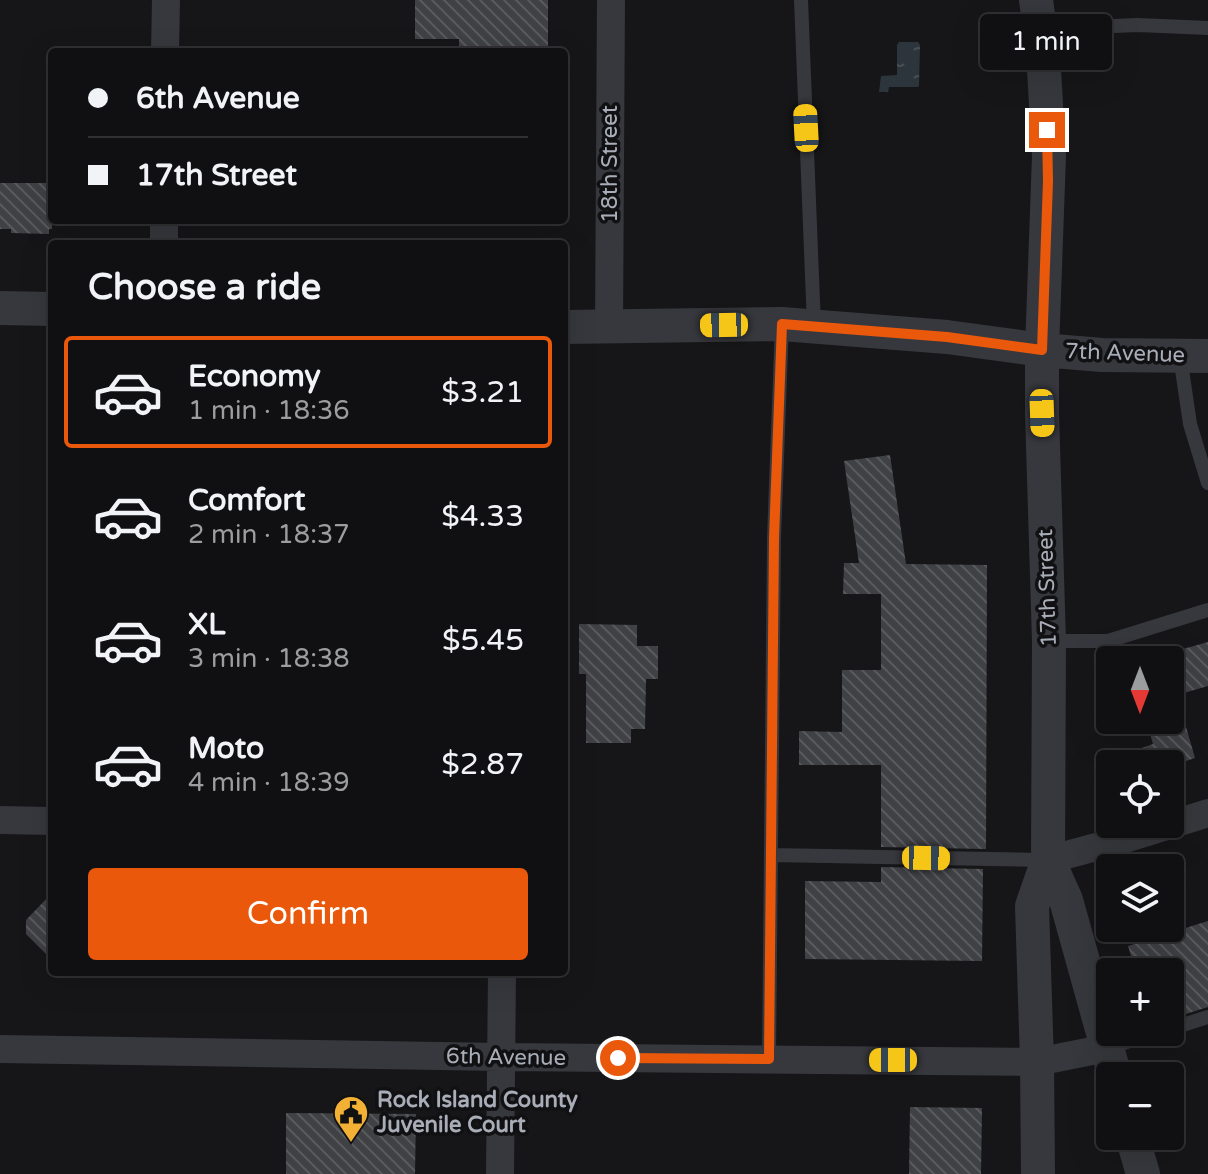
<!DOCTYPE html>
<meta charset="utf-8">
<style>
:root{--surface:#101012;--page:#1e1e20;--text:#f1f3f6;--muted:#9c9d9f;--line:#303032;--accent:#ea580c}
body{margin:0;font-family:"Varela Round",sans-serif;background:var(--page);color:var(--text);height:100vh;display:flex;flex-direction:column;font-size:30px;white-space:nowrap}
*{box-sizing:border-box;margin:0}
p{font-size:26px;color:var(--muted)}
.icon{flex:none;width:44px;height:44px;fill:none;stroke:currentColor;stroke-width:2;stroke-linecap:round;stroke-linejoin:round}
.map{position:relative;flex:1;overflow:hidden}
.side{position:absolute;left:48px;top:240px;width:520px;height:736px;display:flex;flex-direction:column;background:var(--surface);border-radius:8px;box-shadow:0 8px 32px #0002,0 0 0 2px var(--line)}
.side>*{flex:none}
.hud{position:absolute;left:48px;top:48px;width:520px;height:176px;border-radius:8px;box-shadow:0 8px 32px #0002,0 0 0 2px var(--line);display:grid;align-content:center;height:176px;padding:0 40px;background:var(--surface)}
.needle{width:52px;rotate:180deg}
.tools{position:absolute;left:1096px;top:646px;display:grid;gap:16px}
.tools a{display:grid;place-items:center;width:88px;height:88px;border-radius:8px;background:var(--surface);box-shadow:0 8px 32px #0002,0 0 0 2px var(--line);font-size:40px}
.end{position:absolute;width:36px;height:36px;margin:-18px;border:10px solid #ea580c;background:#fff;box-shadow:0 0 0 4px #fff}
.from{border-radius:50%}
.bubble{position:absolute;height:56px;border-radius:8px;background:var(--surface);box-shadow:0 8px 32px #0002,0 0 0 2px var(--line);font-size:26px;font-weight:600;line-height:56px;text-align:center}
.car{position:absolute;width:24px;height:48px;margin:-24px -12px;border-radius:10px;box-shadow:0 0 6px 2px #0007;background:linear-gradient(#f5c518 24%,#345 0 40%,#f5c518 0 76%,#345 0 86%,#f5c518 0)}
.hud b{display:flex;align-items:center;gap:28px;height:76px;font-size:30px}
.hud b+b{border-top:2px solid var(--line)}
.hud i{width:20px;height:20px;background:var(--text)}
ul{padding:0;list-style:none}
li{display:flex;align-items:center;gap:24px;height:112px;margin:0 16px 12px;padding:0 24px;border:4px solid transparent;border-radius:8px}
li div{flex:1}
li b{display:block;font-size:30px}
li em{font-style:normal;font-weight:600}
li.on{border-color:var(--accent)}
li>.icon{width:72px;height:72px;stroke-width:1.5}
h2{padding:0 40px;font-size:36px;line-height:96px}
.primary-button{display:flex;gap:16px;margin-top:auto;padding:16px 40px}
.primary-button a{flex:1;height:92px;border-radius:8px;background:var(--accent);color:#fff;font-size:32px;font-weight:600;line-height:92px;text-align:center}
.map>svg:first-child{display:block}
</style>
<div class="map">
<svg width="1208" height="1174" viewBox="0 0 1208 1174">
<defs>
<pattern id="water-ripples" width="26" height="14" patternUnits="userSpaceOnUse" patternTransform="scale(2)"><rect width="26" height="14" fill="#2c353c"/><path d="M2 4q2-2 4 0t4 0M15 11q2-2 4 0t4 0" fill="none" stroke="#485056"/></pattern>
<pattern id="building-back-hatch" width="6" height="6" patternUnits="userSpaceOnUse" patternTransform="scale(2)"><rect width="6" height="6" fill="#404145"/><path d="M-1 5l2 2M0 0l6 6M5-1l2 2" fill="none" stroke="#595a5e"/></pattern>
</defs>
<rect width="100%" height="100%" fill="#161618"/>
<path fill="url(#water-ripples)" d="M 899,42 L 918,42 L 920,45 L 919,85 L 918,87 L 889,87 L 888,92 L 879,92 L 881,76 L 897,75 L 897,45 Z"/>
<path fill="url(#building-back-hatch)" d="M 415,0 L 548,0 L 548,52 L 459,52 L 459,39 L 415,39 Z
M 0,183 L 52,183 L 52,229 L 49,229 L 49,234 L 11,233 L 11,229 L 0,229 Z
M 890,455 L 906,564 L 987,565 L 986,849 L 881,847 L 881,765 L 799,765 L 799,731 L 842,732 L 842,670 L 881,670 L 881,594 L 843,594 L 844,563 L 859,563 L 844,461 Z
M 579,624 L 637,625 L 637,646 L 658,646 L 658,679 L 646,679 L 645,729 L 631,729 L 631,743 L 586,743 L 586,674 L 579,674 Z
M 1208,642 L 1208,686 L 1170,697 L 1170,660 L 1167,660 L 1165,654 Z
M 1146,720 L 1184,720 L 1195,758 L 1177,764 L 1106,764 L 1106,761 L 1153,744 Z
M 881,867 L 983,869 L 982,961 L 805,959 L 805,881 L 881,882 Z
M 52,893 L 52,960 L 26,934 L 26,920 Z
M 1208,921 L 1208,1007 L 1170,1019 L 1170,972 L 1136,972 L 1128,946 Z
M 910,1107 L 982,1108 L 981,1174 L 909,1174 Z
M 286,1113 L 416,1114 L 415,1174 L 286,1174 Z"/>
<g fill="none" stroke-linecap="round" stroke-linejoin="round">
<path stroke="#37383d" stroke-width="14" d="M 801,0 L 814,326
M 1040,29 L 1138,25 L 1208,28
M 1180,356 L 1190,424 L 1208,483
M 1049,641 L 1108,641 L 1208,610
M 771,855 L 1046,860
M 1170,1029 L 1208,1017
M 1107,1048 L 1159,1032
M 769,1059 L 774,538 L 782,324"/>
<path stroke="#37383d" stroke-width="28" d="M 165,52 L 166,0
M 164,244 L 164,220
M 609,327 L 611,0
M 0,820 L 52,821
M 1048,860 L 1122,840 L 1208,813
M 0,1049 L 501,1057 L 1037,1062 L 1107,1048
M 500,1174 L 502,972"/>
<path stroke="#37383d" stroke-width="34" d="M 1036,0 L 1043,52 L 1049,156 L 1042,350 L 1042,413 L 1049,641 L 1048,860 L 1032,906 L 1037,1062 L 1038,1174
M 0,308 L 52,309
M 564,327 L 782,324 L 947,337 L 1042,350 L 1102,355 L 1208,356
M 1048,860 L 1066,900 L 1115,1076
M 1132,1136 L 1143,1174"/>
</g>
<g fill="none" stroke-linecap="round" stroke-linejoin="round">
<path stroke="#ea580c" stroke-width="10" d="M 618,1058 L 769,1059 L 774,538 L 782,324 L 947,337 L 1042,350 L 1048,181 L 1047,130"/>
</g>
<defs>
<symbol id="civic-pin" viewBox="-11 -11 22 30"><path d="M0 17L-7.5 6A9.5 9.5 0 1 1 7.5 6Z" fill="#f2b134" stroke="#111113"/><path d="M-.6-6.5H3V-4.5H.6V-3L4-1V1h2V6H-6V1h2V-1L-.6-3ZM-1.2 2.5V6h2.4V2.5Z" fill="#111"/></symbol>
</defs>
<g fill-rule="evenodd">
<use href="#civic-pin" x="331" y="1093" width="40" height="54"/>
</g>
<g text-anchor="middle" dominant-baseline="central" stroke-width="7" stroke-linejoin="round" paint-order="stroke">
<g font-size="22" fill="#a8adb8" stroke="#111113">
<text transform="translate(610 164) rotate(-90)">18th Street</text>
<text transform="translate(1125 353) rotate(2)">7th Avenue</text>
<text transform="translate(1047 588) rotate(-92)">17th Street</text>
<text transform="translate(506 1057) rotate(1)">6th Avenue</text>
</g>
<g font-size="22" font-weight="bold" fill="#a8adb8" stroke="#111113" text-anchor="start">
<text x="377" y="1100">Rock Island County<tspan x="377" dy="25">Juvenile Court</tspan></text>
</g>
</g>
</svg>
<div class="tools">
<a><svg class="needle" viewBox="-14 -14 28 28"><path d="M0-13l5 13h-10z" fill="#e53935"/><path d="M0 13l5-13h-10z" fill="#9c9d9f"/></svg></a>
<a><svg class="icon" aria-label="locate" viewBox="0 0 24 24"><circle cx="12" cy="12" r="6"/><path d="M12 2v4M12 18v4M2 12h4M18 12h4"/></svg></a>
<a><svg class="icon" aria-label="layers" viewBox="0 0 24 24"><path d="M12 4l9 5-9 5-9-5zM3 14l9 5 9-5"/></svg></a>
<a>+</a>
<a>−</a>
</div>
<i class="end from" style="left:618px;top:1058px"></i>
<i class="end" style="left:1047px;top:130px"></i>
<div class="bubble" style="left:980px;top:14px;width:132px">1 min</div>
<i class="car" style="left:806px;top:128px;rotate:357deg"></i>
<i class="car" style="left:724px;top:325px;rotate:269deg"></i>
<i class="car" style="left:1042px;top:413px;rotate:178deg"></i>
<i class="car" style="left:926px;top:858px;rotate:91deg"></i>
<i class="car" style="left:893px;top:1060px;rotate:270deg"></i>
<div class="hud">
<b><i class="from"></i>6th Avenue</b>
<b><i></i>17th Street</b>
</div>
<section class="side">
<h2>Choose a ride</h2>
<ul>
<li class="on"><svg class="icon" aria-label="car" viewBox="0 0 24 24"><path d="M5 17H2v-5l4-1 3-4h7l3 4 3 1v5h-3M9 17h6M6 11h13"/><circle cx="7" cy="17" r="2"/><circle cx="17" cy="17" r="2"/></svg><div><b>Economy</b><p>1 min · 18:36</p></div><em>$3.21</em></li>
<li><svg class="icon" aria-label="car" viewBox="0 0 24 24"><path d="M5 17H2v-5l4-1 3-4h7l3 4 3 1v5h-3M9 17h6M6 11h13"/><circle cx="7" cy="17" r="2"/><circle cx="17" cy="17" r="2"/></svg><div><b>Comfort</b><p>2 min · 18:37</p></div><em>$4.33</em></li>
<li><svg class="icon" aria-label="car" viewBox="0 0 24 24"><path d="M5 17H2v-5l4-1 3-4h7l3 4 3 1v5h-3M9 17h6M6 11h13"/><circle cx="7" cy="17" r="2"/><circle cx="17" cy="17" r="2"/></svg><div><b>XL</b><p>3 min · 18:38</p></div><em>$5.45</em></li>
<li><svg class="icon" aria-label="car" viewBox="0 0 24 24"><path d="M5 17H2v-5l4-1 3-4h7l3 4 3 1v5h-3M9 17h6M6 11h13"/><circle cx="7" cy="17" r="2"/><circle cx="17" cy="17" r="2"/></svg><div><b>Moto</b><p>4 min · 18:39</p></div><em>$2.87</em></li>
</ul>
<div class="primary-button"><a>Confirm</a></div>
</section>
</div>
